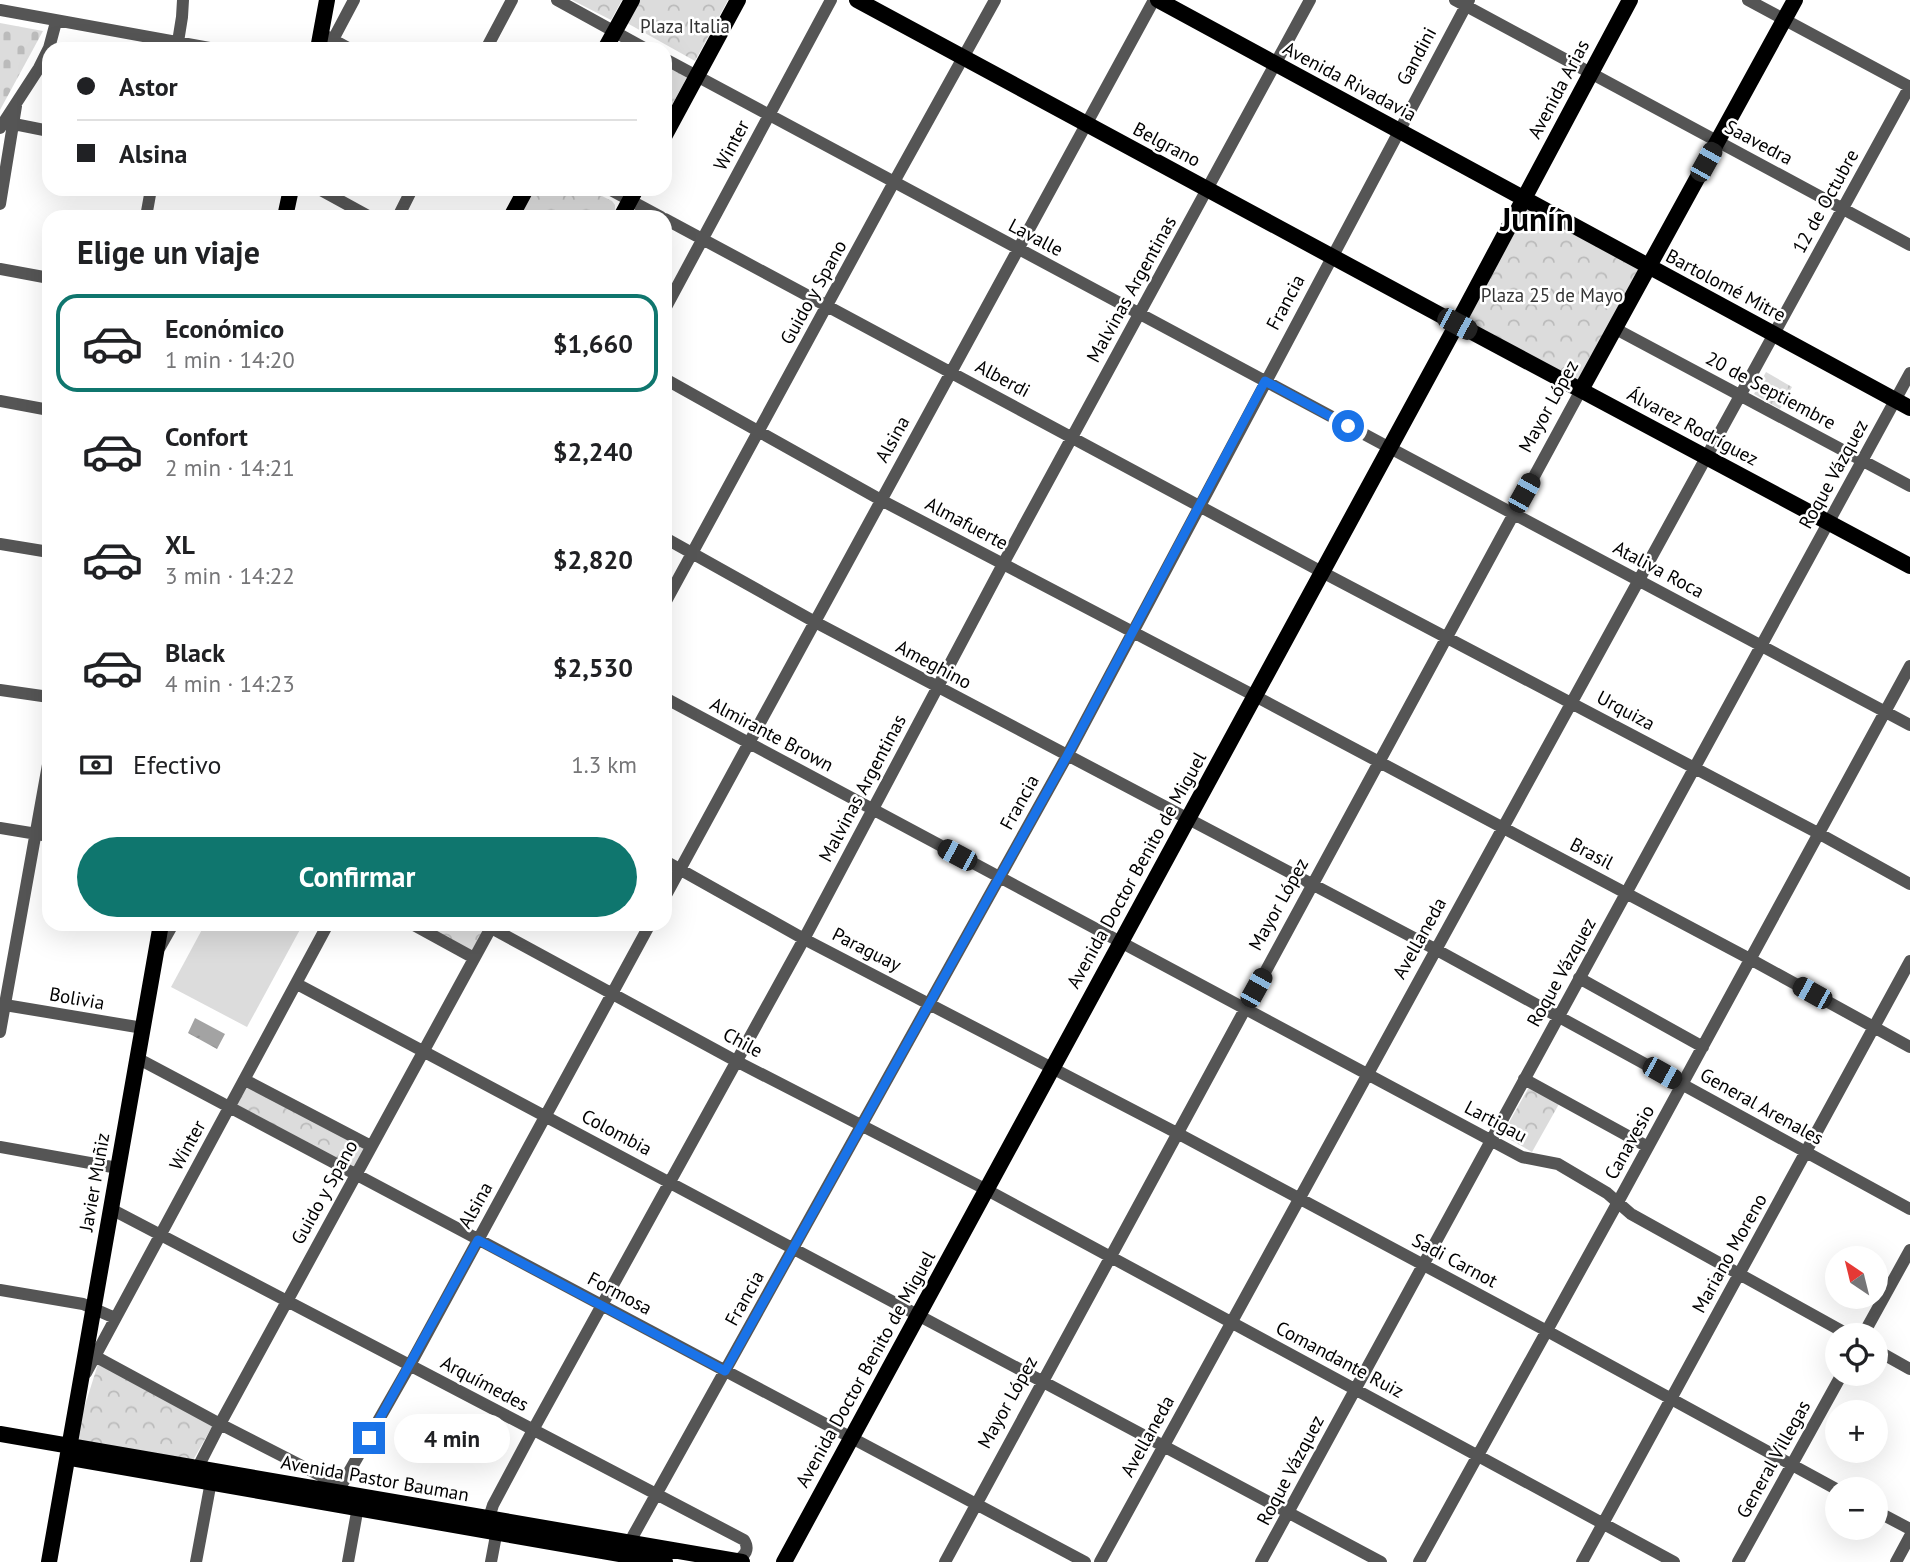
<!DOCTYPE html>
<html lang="es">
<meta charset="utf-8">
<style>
:root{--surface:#fff;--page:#f2f2f2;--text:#202124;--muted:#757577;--line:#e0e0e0;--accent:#0f766e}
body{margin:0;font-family:"PT Sans",sans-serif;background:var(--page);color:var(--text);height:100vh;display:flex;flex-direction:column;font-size:26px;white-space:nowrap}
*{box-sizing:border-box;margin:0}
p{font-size:23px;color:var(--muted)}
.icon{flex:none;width:38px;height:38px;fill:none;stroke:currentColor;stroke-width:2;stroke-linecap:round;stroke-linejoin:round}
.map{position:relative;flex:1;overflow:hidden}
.sheet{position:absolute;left:42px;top:210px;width:630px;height:721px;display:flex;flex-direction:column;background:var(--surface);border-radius:21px;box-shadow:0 7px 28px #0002}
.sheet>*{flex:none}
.guide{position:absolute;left:42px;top:42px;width:630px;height:154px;border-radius:21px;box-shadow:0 7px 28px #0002;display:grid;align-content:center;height:154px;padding:0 35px;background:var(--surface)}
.needle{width:46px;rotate:325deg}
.fabs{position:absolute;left:1825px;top:1246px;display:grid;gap:14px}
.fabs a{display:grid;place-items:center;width:63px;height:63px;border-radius:50%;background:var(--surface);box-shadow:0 7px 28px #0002;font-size:35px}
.end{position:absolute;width:32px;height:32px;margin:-16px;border:9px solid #1a73e8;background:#fff;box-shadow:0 0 0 4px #fff}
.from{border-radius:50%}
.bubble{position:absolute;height:49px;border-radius:24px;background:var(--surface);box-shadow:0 7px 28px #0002;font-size:23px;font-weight:600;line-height:49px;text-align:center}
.car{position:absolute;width:21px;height:42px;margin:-21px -10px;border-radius:9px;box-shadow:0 0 5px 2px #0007;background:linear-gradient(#222 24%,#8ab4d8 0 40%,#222 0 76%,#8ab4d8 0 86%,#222 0)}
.guide b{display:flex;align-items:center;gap:24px;height:66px;font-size:26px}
.guide b+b{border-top:2px solid var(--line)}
.guide i{width:18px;height:18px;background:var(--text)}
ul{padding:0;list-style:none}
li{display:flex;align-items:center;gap:21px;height:98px;margin:0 14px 10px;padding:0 21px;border:4px solid transparent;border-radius:21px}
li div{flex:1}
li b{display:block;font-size:26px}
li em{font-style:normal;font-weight:600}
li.current{border-color:var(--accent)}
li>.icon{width:63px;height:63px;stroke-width:1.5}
h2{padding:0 35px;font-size:32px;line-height:84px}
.pay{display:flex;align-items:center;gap:18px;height:77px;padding:0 35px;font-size:26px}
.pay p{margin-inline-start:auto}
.button{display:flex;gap:14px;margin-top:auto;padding:14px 35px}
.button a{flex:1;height:80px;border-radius:42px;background:var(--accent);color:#fff;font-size:28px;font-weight:600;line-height:80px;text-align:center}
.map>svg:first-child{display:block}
</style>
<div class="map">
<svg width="1910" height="1562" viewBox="0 0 1910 1562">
<defs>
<pattern id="forest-crowns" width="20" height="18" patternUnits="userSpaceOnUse" patternTransform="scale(1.75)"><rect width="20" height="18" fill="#dcdcdc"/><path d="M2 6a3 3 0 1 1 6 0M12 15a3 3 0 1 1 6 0" fill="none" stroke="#bbb"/></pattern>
<pattern id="cemetery-stones" width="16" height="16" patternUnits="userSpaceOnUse" patternTransform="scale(1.75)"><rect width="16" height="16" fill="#dcdcdc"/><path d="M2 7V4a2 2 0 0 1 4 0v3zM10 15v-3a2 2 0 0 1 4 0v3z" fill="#bbb"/></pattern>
<pattern id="water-ripples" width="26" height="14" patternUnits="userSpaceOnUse" patternTransform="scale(1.75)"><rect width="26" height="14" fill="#a3a3a3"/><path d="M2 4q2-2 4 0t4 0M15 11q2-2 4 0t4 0" fill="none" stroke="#8b8b8b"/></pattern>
</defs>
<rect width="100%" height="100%" fill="#fff"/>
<path fill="url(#forest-crowns)" d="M 572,0 L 622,0 L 611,20 Z
M 639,0 L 728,0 L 695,61 L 627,23 Z
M 665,62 L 688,75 L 665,118 Z
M 534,189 L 588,189 L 612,201 L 615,205 L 615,209 L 612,217 L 519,217 Z
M 1523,198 L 1648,266 L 1581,390 L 1457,325 Z
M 1766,372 L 1792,387 L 1780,409 L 1754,394 Z
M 423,924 L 475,924 L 484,929 L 472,951 Z
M 245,1085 L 366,1148 L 354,1170 L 235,1107 Z
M 1529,1087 L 1559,1104 L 1532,1152 L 1502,1135 Z
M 98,1364 L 213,1425 L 192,1462 L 74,1440 Z"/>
<path fill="url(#cemetery-stones)" d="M 0,23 L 43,31 L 0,110 Z"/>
<path fill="#dcdcdc" d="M 205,924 L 303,924 L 247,1027 L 171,987 Z"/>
<path fill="url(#water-ripples)" d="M 195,1018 L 225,1034 L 217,1049 L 188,1033 Z"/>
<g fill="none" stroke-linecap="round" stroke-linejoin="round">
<path stroke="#555" stroke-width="12" d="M 557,0 L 646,49
M 1455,0 L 1910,245
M 1748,0 L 1910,87
M 0,10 L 215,49
M 328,37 L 350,49
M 177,48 L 182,17 L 183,0
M 328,49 L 354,0
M 486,49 L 512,0
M 665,59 L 1390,448 L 1910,725
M 14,124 L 49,131
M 0,128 L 39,68 L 49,48 L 56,22
M 319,189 L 370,217
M 609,189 L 661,217
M 0,204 L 16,106
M 146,217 L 151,189
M 398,217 L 412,189
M 665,219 L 1322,572 L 1818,833 L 1910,884
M 0,269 L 49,278
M 665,309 L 831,0
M 1614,328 L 1910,486
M 665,379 L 881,500 L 1255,696 L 1750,959 L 1910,1047
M 0,401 L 49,410
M 665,538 L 815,622 L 1435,949 L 1910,1209
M 0,544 L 49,552
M 665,603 L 894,182 L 995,0
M 0,690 L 49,697
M 665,698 L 1522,1157 L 1558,1164 L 1607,1193 L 1631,1214 L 1849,1335
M 0,828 L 49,836
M 665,861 L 804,939 L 1177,1133 L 1547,1331 L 1838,1490
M 665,897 L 1154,0
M 412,924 L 474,958
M 484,924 L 736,1061 L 987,1190 L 1674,1562
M 160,947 L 173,924
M 1579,978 L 1703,1047
M 297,984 L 1381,1562
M 5,1005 L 143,1028
M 0,1032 L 49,759
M 137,1058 L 1085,1562
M 1524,1079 L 1648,1147
M 245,1080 L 371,1146
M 0,1147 L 118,1168
M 111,1209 L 744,1540 C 750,1550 745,1555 737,1561
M 0,1290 L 83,1304 L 115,1318
M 1863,1335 L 1910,1250
M 1876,1350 L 1910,1369
M 89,1353 L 220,1424 L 341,1486
M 86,1373 L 328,924
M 195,1473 L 220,1424 L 493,924
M 337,1498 L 341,1486 L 410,1365 L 650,924
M 1876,1511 L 1910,1529
M 487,1524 L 493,1505 L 533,1430 L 804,939 L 1003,564 L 1310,0
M 632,1551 L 633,1536 L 1067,756 L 1469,0
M 196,1562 L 212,1476
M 348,1562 L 359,1501
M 491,1562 L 498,1525
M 945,1562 L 1581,390
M 1100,1562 L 1910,86
M 1261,1562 L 1910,373
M 1419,1562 L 1618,1202 L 1910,666
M 1582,1562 L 1910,961
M 1738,1562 L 1842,1374
M 1896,1562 L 1910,1536"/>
<path stroke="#000" stroke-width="16" d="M 857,0 L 1457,324 L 1910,566
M 1158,0 L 1910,408
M 318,49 L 327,0
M 605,49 L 632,0
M 665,135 L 738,0
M 285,217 L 291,189
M 511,217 L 526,189
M 621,217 L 636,189
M 1581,390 L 1795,0
M 0,1434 L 742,1562
M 71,1458 L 665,1562
M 49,1562 L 161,924
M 784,1562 L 1457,324 L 1630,0"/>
</g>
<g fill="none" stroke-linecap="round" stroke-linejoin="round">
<path stroke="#1a73e8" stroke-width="9" d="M 369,1438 L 478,1240 L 725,1371 L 1067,756 L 1265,381 L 1348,426"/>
</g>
<g text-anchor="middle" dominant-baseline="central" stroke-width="5" stroke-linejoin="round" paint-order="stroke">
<g font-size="19" fill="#333" stroke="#fff">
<text x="685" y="26">Plaza Italia</text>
<text x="1552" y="295">Plaza 25 de Mayo</text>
</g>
<g font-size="19" fill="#000" stroke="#fff">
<text transform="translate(1416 56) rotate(-62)">Gandini</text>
<text transform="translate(1350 81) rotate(28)">Avenida Rivadavia</text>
<text transform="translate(1558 89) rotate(-62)">Avenida Arias</text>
<text transform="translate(1759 142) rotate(28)">Saavedra</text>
<text transform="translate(1167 144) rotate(28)">Belgrano</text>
<text transform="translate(731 145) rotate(-62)">Winter</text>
<text transform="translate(1825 201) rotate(-61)">12 de Octubre</text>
<text transform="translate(1036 237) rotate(28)">Lavalle</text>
<text transform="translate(1726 285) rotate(28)">Bartolomé Mitre</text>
<text transform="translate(1131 289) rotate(-61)">Malvinas Argentinas</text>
<text transform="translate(813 292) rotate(-61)">Guido y Spano</text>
<text transform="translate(1285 302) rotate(-62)">Francia</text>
<text transform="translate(1003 378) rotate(28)">Alberdi</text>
<text transform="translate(1771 390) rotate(28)">20 de Septiembre</text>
<text transform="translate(1548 406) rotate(-61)">Mayor López</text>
<text transform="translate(1693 426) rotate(28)">Álvarez Rodríguez</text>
<text transform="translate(892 439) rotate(-61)">Alsina</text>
<text transform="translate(1833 474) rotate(-61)">Roque Vázquez</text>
<text transform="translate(967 523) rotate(28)">Almafuerte</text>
<text transform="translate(1659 569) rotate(28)">Ataliva Roca</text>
<text transform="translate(934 664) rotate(28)">Ameghino</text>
<text transform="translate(1626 710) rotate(28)">Urquiza</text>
<text transform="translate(772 734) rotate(28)">Almirante Brown</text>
<text transform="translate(862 788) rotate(-62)">Malvinas Argentinas</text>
<text transform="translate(1019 802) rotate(-61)">Francia</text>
<text transform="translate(1592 853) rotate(28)">Brasil</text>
<text transform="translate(1136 870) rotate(-61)">Avenida Doctor Benito de Miguel</text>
<text transform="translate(1278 904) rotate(-61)">Mayor López</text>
<text transform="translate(1419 938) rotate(-61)">Avellaneda</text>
<text transform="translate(867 949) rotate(27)">Paraguay</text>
<text transform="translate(1561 972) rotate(-61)">Roque Vázquez</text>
<text transform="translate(77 998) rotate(10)">Bolivia</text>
<text transform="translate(743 1042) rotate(28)">Chile</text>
<text transform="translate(1762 1106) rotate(29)">General Arenales</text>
<text transform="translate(1496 1121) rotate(28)">Lartigau</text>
<text transform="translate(617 1132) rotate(28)">Colombia</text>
<text transform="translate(1629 1142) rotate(-61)">Canavesio</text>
<text transform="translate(187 1145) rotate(-61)">Winter</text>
<text transform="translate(94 1182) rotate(-80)">Javier Muñiz</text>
<text transform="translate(324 1192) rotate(-61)">Guido y Spano</text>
<text transform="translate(475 1205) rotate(-61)">Alsina</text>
<text transform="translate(1729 1253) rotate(-61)">Mariano Moreno</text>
<text transform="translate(1455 1260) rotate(28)">Sadi Carnot</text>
<text transform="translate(620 1293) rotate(28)">Formosa</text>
<text transform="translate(744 1298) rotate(-61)">Francia</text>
<text transform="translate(1340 1359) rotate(28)">Comandante Ruiz</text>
<text transform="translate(865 1369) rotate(-61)">Avenida Doctor Benito de Miguel</text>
<text transform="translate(485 1383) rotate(28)">Arquímedes</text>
<text transform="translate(1007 1402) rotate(-61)">Mayor López</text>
<text transform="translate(1147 1436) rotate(-61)">Avellaneda</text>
<text transform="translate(1773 1459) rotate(-61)">General Villegas</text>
<text transform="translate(1290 1470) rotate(-62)">Roque Vázquez</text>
<text transform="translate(375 1478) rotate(10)">Avenida Pastor Bauman</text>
</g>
<g font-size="33" font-weight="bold" fill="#000" stroke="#fff">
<text x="1537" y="218">Junín</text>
</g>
</g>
</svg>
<div class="fabs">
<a><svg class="needle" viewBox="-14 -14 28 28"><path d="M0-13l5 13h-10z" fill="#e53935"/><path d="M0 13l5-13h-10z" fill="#757577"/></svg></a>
<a><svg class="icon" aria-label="locate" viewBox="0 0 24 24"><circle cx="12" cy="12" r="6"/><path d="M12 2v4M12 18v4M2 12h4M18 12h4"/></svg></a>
<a>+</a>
<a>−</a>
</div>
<i class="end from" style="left:1348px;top:426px"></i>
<i class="end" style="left:369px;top:1438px"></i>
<div class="bubble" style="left:394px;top:1414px;width:116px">4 min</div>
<i class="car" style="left:1706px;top:162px;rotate:29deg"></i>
<i class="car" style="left:1457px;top:324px;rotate:118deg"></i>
<i class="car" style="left:1524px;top:493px;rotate:29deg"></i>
<i class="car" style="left:957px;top:855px;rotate:298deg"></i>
<i class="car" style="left:1256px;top:988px;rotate:29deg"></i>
<i class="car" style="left:1812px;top:993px;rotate:299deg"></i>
<i class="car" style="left:1662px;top:1073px;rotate:119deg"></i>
<div class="guide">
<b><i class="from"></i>Astor</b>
<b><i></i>Alsina</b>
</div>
<section class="sheet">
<h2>Elige un viaje</h2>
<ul>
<li class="current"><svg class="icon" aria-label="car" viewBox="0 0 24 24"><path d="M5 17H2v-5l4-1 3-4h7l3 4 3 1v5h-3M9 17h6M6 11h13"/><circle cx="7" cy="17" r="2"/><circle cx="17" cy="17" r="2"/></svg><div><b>Económico</b><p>1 min · 14:20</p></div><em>$1,660</em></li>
<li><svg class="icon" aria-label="car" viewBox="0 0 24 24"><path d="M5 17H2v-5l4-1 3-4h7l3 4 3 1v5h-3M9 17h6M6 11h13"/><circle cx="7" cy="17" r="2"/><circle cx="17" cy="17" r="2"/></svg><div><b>Confort</b><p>2 min · 14:21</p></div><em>$2,240</em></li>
<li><svg class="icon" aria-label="car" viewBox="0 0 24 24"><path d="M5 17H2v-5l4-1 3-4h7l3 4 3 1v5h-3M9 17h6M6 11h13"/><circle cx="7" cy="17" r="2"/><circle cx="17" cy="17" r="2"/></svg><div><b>XL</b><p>3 min · 14:22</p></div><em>$2,820</em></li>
<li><svg class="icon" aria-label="car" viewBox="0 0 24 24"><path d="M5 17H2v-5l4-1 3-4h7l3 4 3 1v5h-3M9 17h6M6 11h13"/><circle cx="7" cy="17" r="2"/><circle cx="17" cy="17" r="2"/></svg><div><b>Black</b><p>4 min · 14:23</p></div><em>$2,530</em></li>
</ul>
<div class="pay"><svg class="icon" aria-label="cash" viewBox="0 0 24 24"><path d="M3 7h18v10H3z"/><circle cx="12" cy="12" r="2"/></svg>Efectivo<p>1.3 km</p></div>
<div class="button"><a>Confirmar</a></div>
</section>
</div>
